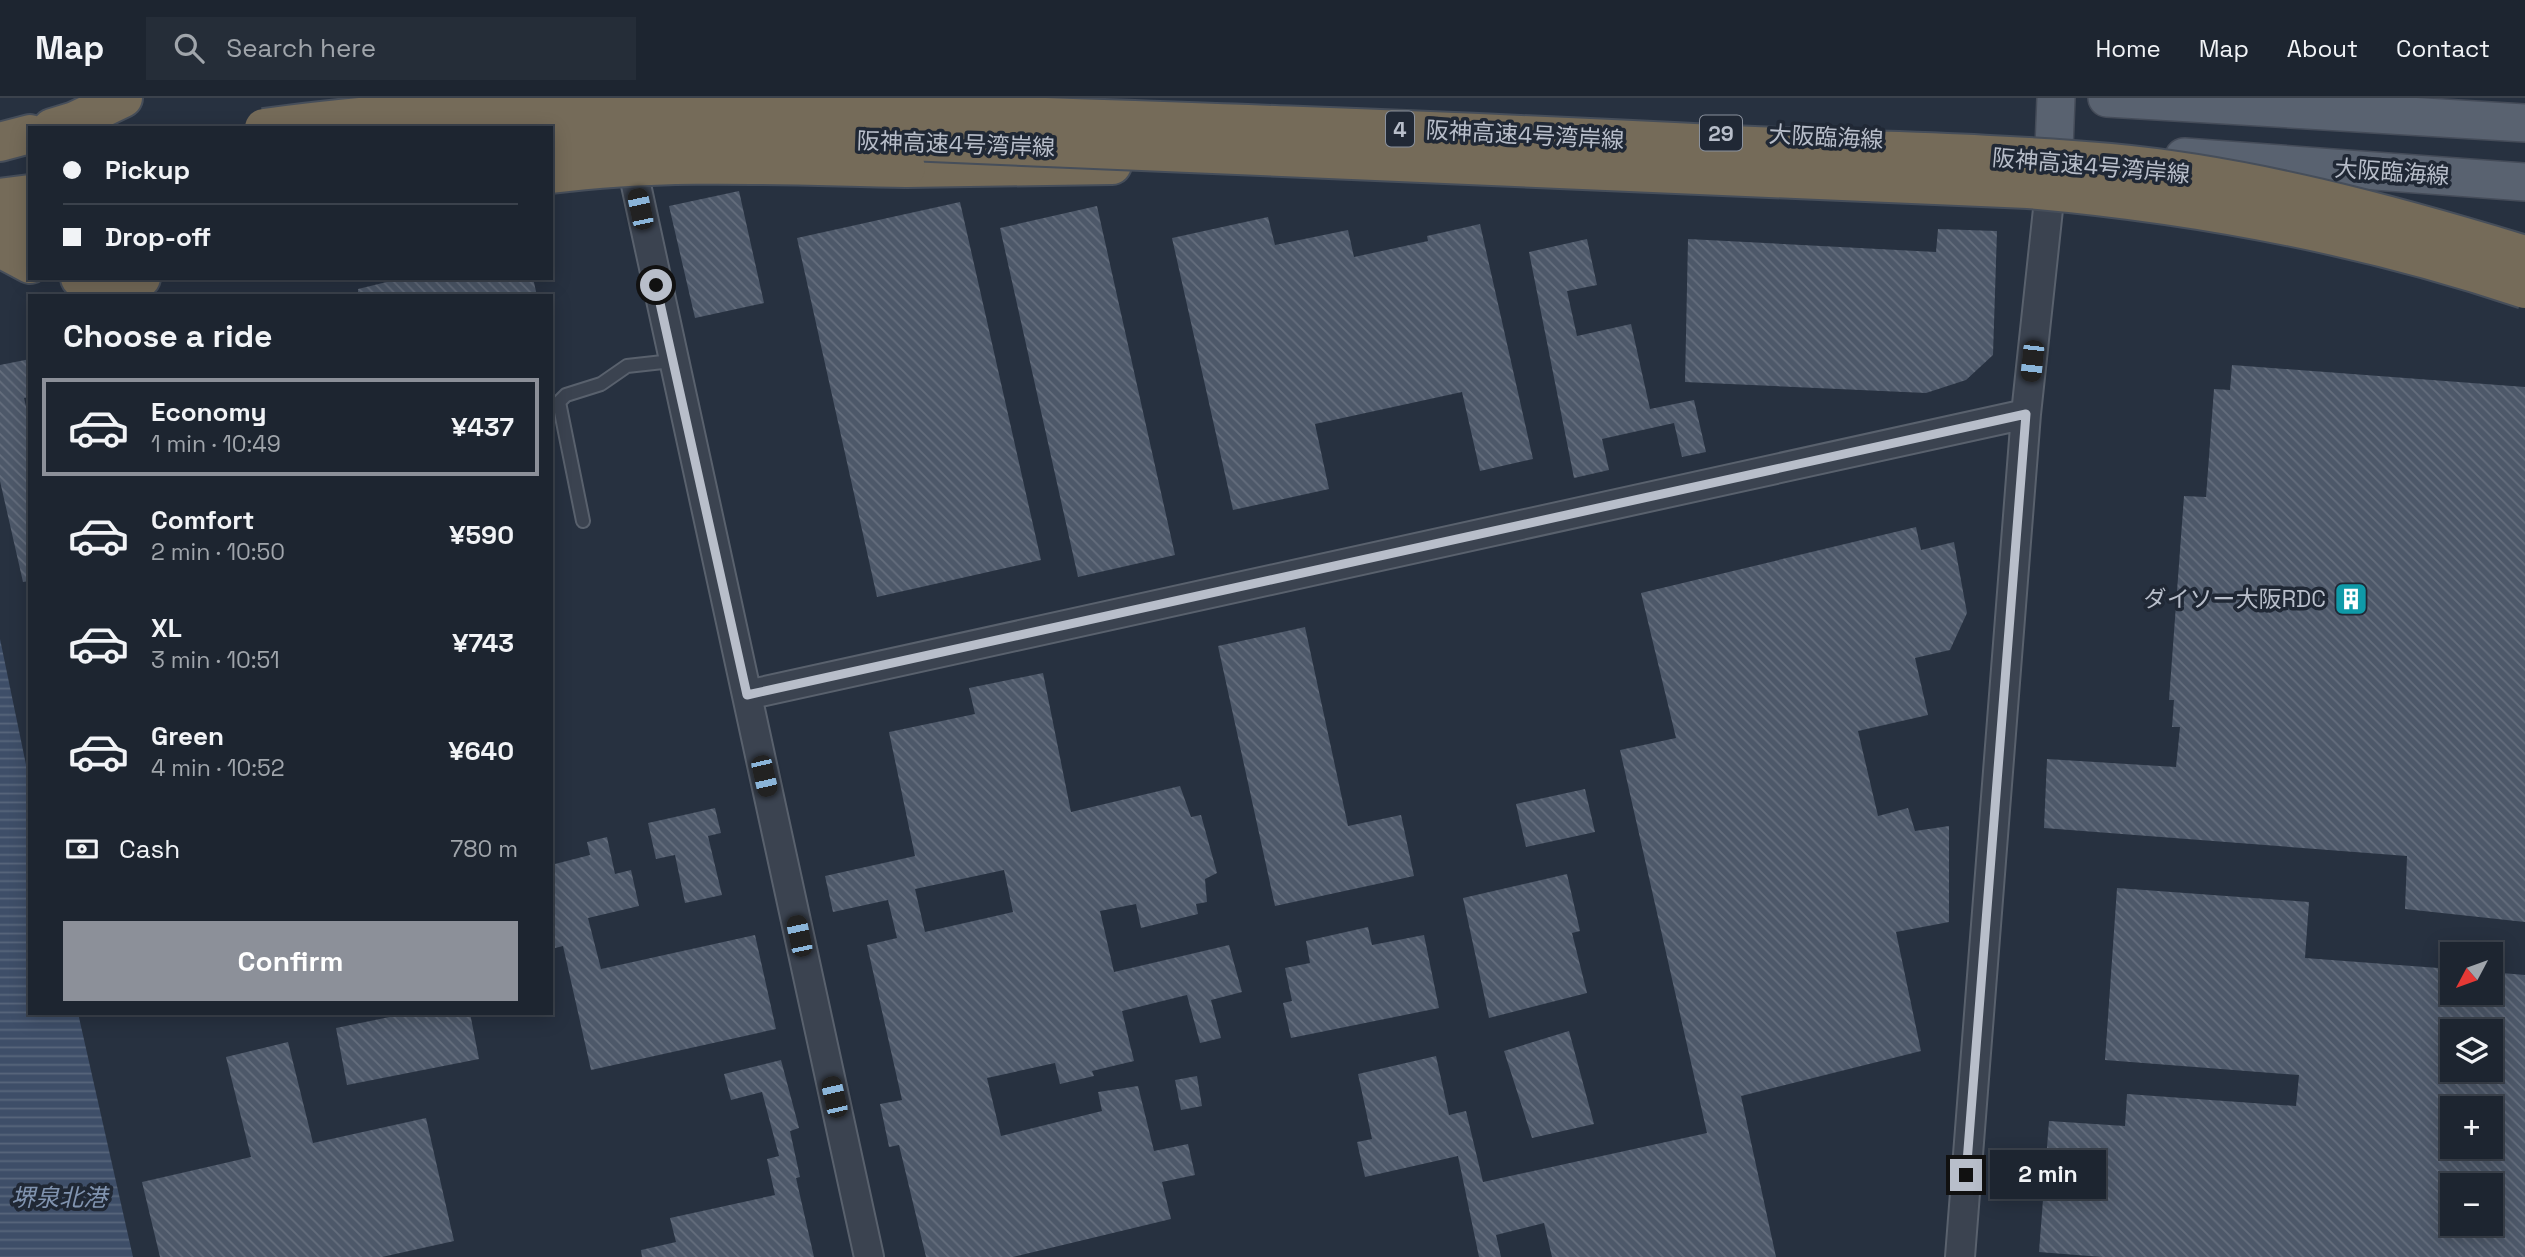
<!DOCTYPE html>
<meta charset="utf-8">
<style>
:root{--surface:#1d2530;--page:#252d38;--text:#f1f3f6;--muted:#a0a5ab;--line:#3b424c;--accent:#8c9099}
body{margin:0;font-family:"Space Grotesk","Noto Sans JP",sans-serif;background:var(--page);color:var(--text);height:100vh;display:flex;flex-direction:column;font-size:26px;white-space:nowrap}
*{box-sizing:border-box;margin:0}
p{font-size:23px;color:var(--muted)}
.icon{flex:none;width:38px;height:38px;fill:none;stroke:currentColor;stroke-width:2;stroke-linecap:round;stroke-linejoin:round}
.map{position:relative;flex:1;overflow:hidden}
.drawer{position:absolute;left:28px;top:196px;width:525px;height:721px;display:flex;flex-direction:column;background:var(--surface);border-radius:0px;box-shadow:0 4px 18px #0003,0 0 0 2px var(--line)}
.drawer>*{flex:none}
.banner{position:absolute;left:28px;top:28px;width:525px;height:154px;border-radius:0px;box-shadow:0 4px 18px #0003,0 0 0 2px var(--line);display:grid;align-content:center;height:154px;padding:0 35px;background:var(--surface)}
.needle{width:46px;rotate:229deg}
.buttons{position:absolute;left:2440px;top:844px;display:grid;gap:14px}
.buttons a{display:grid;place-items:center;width:63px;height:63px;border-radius:0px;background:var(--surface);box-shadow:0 4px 18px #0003,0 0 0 2px var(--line);font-size:35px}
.end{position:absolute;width:32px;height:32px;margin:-16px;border:9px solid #b8beca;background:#111;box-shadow:0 0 0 4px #111}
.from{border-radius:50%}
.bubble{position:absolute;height:49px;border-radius:0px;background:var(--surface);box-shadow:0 4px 18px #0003,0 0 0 2px var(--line);font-size:23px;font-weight:700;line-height:49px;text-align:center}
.car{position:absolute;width:21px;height:42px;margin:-21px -10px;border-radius:9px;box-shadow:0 0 5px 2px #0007;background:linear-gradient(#222 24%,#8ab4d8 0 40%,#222 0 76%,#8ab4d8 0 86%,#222 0)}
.banner b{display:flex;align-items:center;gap:24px;height:66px;font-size:26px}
.banner b+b{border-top:2px solid var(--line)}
.banner i{width:18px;height:18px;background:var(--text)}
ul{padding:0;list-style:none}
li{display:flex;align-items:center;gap:21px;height:98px;margin:0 14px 10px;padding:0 21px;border:4px solid transparent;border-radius:0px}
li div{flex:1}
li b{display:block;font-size:26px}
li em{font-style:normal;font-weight:700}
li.active{border-color:var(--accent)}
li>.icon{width:63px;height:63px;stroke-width:1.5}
h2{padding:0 35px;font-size:32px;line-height:84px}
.pay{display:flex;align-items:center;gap:18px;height:77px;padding:0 35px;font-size:26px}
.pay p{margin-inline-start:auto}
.action{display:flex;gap:14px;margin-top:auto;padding:14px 35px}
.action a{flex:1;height:80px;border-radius:0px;background:var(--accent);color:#fff;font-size:28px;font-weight:700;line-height:80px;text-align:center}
header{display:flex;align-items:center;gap:42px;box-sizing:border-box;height:98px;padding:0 35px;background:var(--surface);border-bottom:2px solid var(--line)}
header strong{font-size:33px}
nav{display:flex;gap:38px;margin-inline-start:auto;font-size:24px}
.search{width:490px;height:63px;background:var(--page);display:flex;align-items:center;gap:18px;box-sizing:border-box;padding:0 24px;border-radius:0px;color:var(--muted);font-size:26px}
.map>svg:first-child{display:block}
</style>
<header>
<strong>Map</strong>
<div class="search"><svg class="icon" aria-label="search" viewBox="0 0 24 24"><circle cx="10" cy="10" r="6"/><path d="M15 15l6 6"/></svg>Search here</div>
<nav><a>Home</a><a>Map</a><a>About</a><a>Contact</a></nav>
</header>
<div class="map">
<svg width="2525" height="1159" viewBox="0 0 2525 1159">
<defs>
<pattern id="water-rules" width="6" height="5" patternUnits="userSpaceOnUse" patternTransform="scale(1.75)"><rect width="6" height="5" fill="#3e4e68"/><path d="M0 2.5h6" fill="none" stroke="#58667c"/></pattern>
<pattern id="building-back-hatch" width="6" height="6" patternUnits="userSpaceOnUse" patternTransform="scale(1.75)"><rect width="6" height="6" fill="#4d5869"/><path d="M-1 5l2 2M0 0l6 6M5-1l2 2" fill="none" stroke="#656e7d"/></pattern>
</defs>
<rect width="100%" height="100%" fill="#273140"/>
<path fill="url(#water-rules)" d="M 0,541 L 30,686 L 30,915 L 78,915 L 133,1159 L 0,1159 Z"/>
<path fill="url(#building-back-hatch)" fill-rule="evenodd" d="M 739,93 L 764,205 L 695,220 L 669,108 Z
M 960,104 L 1041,462 L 877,499 L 797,140 Z
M 1097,108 L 1175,457 L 1078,479 L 1000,130 Z
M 1268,119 L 1275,147 L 1348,132 L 1354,159 L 1428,143 L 1427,138 L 1480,126 L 1533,361 L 1480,373 L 1462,294 L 1315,326 L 1329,391 L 1233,412 L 1172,140 Z
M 1938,131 L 1997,133 L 1993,257 L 1966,282 L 1926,295 L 1685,284 L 1688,141 L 1936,154 Z
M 1587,141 L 1597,187 L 1567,193 L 1577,238 L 1631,226 L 1650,311 L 1694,302 L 1706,354 L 1682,359 L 1674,325 L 1602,341 L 1609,372 L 1574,380 L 1529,154 Z
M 403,180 L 533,180 L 537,198 L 358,198 L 358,191 Z
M 30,261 L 30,299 L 24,300 L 30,325 L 30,483 L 23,484 L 0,383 L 0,267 Z
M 2232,267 L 2525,289 L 2525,824 L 2405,811 L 2407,758 L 2044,730 L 2047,661 L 2176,669 L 2180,629 L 2172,629 L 2174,602 L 2169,602 L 2184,398 L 2206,399 L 2214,291 L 2230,292 Z
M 1916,429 L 1921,452 L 1954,444 L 1967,515 L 1950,552 L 1915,560 L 1928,617 L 1858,633 L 1878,718 L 1908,710 L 1915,733 L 1949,728 L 1949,824 L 1896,834 L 1921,953 L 1741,998 L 1776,1159 L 1552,1159 L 1544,1125 L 1496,1137 L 1501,1159 L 1479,1159 L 1458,1058 L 1365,1079 L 1357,1044 L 1372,1041 L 1358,976 L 1436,958 L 1449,1017 L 1466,1013 L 1483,1084 L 1707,1035 L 1620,652 L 1676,640 L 1641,495 Z
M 1305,529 L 1348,728 L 1401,717 L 1414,778 L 1275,808 L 1218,548 Z
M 1043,575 L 1071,714 L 1180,688 L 1191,719 L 1201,717 L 1217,775 L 1205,781 L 1207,804 L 1196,806 L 1198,816 L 1141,830 L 1136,806 L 1100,813 L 1114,874 L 1229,847 L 1242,894 L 1211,902 L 1221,940 L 1200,945 L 1187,897 L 1122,913 L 1134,963 L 1092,973 L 1094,978 L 1060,986 L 1055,965 L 987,980 L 1001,1038 L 1102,1013 L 1098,994 L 1138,988 L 1154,1053 L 1188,1046 L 1195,1077 L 1162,1084 L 1171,1121 L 1013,1159 L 926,1159 L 899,1047 L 889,1049 L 880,1006 L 902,1002 L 867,847 L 897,840 L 888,802 L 833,814 L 825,778 L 915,758 L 889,634 L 975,616 L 969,590 ZM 1004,772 L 1013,814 L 925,834 L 915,791 Z
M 1585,691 L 1595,734 L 1526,749 L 1516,706 Z
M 715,710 L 721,735 L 708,738 L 722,797 L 685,805 L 675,757 L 656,761 L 648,725 Z
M 607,739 L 615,776 L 631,772 L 639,808 L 588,820 L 601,871 L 755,837 L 776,931 L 591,972 L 563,848 L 551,851 L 551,767 L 590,757 L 587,744 Z
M 1567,776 L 1580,833 L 1572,835 L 1587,895 L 1489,920 L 1463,800 Z
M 2117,790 L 2309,804 L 2305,860 L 2452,871 L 2452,894 L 2490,894 L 2490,874 L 2525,877 L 2525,1159 L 2102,1159 L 2039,1154 L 2049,1023 L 2125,1028 L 2127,996 L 2296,1008 L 2299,977 L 2105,962 ZM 2452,933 L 2490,933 L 2490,971 L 2452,971 ZM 2452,1010 L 2490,1010 L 2490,1048 L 2452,1048 ZM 2452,1087 L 2490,1087 L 2490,1125 L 2452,1125 Z
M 1368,829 L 1372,847 L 1424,837 L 1439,910 L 1291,940 L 1283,905 L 1292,903 L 1285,870 L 1310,865 L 1306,843 Z
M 409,915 L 470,915 L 479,961 L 347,987 L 336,930 Z
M 1569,933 L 1594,1026 L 1532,1040 L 1504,953 Z
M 288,944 L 313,1045 L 426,1020 L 454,1143 L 382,1159 L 160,1159 L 142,1084 L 251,1059 L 226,959 Z
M 781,962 L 799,1030 L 790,1033 L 800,1079 L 796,1080 L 814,1159 L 642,1159 L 641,1152 L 676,1144 L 670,1120 L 775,1097 L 767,1061 L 779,1058 L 762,994 L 731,1002 L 724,976 Z
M 1197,978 L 1202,1008 L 1181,1012 L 1175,982 Z"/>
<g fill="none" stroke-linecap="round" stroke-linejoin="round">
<defs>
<path id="service" d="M 583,423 L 559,304 L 566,297 L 601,286 L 627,268 L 672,263"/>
<path id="tertiary" d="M 628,50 L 869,1159
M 747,597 L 2026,316
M 1960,1159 L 2026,316 L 2052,74"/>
<path id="primary" d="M 2107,0 L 2525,25
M 2054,50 L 2056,0
M 2184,59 L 2525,84"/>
<path id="motorway" d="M 52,30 L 75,23 L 123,0
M 0,44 L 30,36
M 906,70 L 1112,67
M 0,100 L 30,96
M 0,130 L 30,126
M 0,150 L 30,166
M 80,180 L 141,180"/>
</defs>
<use href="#service" stroke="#59616d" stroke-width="16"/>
<use href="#tertiary" stroke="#59616d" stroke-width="32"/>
<use href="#primary" stroke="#454c59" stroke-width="40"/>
<use href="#motorway" stroke="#464e5a" stroke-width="42"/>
<use href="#service" stroke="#3b4350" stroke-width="12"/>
<use href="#tertiary" stroke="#3b4350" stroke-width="28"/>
<use href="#primary" stroke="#596270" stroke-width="37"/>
<use href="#motorway" stroke="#756b59" stroke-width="38"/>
<defs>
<path id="motorway-bridge" d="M 264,30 C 394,12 524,7 655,6 C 1008,18 1361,28 1713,46 C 1846,53 1978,53 2110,65 C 2250,78 2391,116 2525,157
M 551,39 L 654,36 L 908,43 L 2028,91 C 2198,106 2364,137 2525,191
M 551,76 C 669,61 787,68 906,70"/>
</defs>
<use href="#motorway-bridge" stroke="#464e5a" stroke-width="42" stroke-linecap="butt"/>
<use href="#motorway-bridge" stroke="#756b59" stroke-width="38"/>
</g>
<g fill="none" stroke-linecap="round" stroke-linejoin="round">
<path stroke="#b8beca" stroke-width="9" d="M 656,187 L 747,597 L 2026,316 L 1966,1077"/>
</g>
<defs>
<symbol id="building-square" viewBox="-11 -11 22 22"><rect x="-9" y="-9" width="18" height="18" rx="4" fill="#0f9aa8" stroke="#202835"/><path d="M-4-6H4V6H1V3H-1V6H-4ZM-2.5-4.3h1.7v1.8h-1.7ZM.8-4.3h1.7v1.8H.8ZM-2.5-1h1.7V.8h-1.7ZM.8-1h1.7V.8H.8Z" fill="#fff"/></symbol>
</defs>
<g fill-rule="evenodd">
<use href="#building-square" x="2332" y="482" width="38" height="38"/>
</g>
<g text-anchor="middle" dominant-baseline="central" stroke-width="7" stroke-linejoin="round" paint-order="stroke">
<g fill="#202835" stroke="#8a919d" stroke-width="2">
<rect x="1386" y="13.5" width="28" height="35" rx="5"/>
<rect x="1700" y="17.5" width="42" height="35" rx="5"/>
</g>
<g font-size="21" font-weight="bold" fill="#b8beca">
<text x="1400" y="31">4</text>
<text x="1721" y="35">29</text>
</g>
<g font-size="23" fill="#b8beca" stroke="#202835">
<text transform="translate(1525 37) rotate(3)">阪神高速4号湾岸線</text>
<text transform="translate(1826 39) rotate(3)">大阪臨海線</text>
<text transform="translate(956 46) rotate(2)">阪神高速4号湾岸線</text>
<text transform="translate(2091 68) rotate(5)">阪神高速4号湾岸線</text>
<text transform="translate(2392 74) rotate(4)">大阪臨海線</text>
</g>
<g font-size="23" fill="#b8beca" stroke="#202835" text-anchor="end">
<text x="2326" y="501">ダイソー大阪RDC</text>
</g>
<g font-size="24" font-style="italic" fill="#8194b0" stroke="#202835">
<text x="59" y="1099">堺泉北港</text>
</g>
</g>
</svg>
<div class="buttons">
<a><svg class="needle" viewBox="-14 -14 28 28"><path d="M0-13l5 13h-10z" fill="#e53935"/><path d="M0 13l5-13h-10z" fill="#a0a5ab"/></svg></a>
<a><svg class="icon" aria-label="layers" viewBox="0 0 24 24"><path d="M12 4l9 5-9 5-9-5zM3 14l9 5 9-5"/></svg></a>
<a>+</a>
<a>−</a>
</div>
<i class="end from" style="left:656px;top:187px"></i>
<i class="end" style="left:1966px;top:1077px"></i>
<div class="bubble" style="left:1990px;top:1052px;width:116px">2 min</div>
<i class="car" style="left:640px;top:111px;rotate:348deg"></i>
<i class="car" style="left:2032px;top:263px;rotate:186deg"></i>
<i class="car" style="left:764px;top:678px;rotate:167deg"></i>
<i class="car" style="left:799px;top:838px;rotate:348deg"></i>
<i class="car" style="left:834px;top:999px;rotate:347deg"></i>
<div class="banner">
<b><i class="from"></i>Pickup</b>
<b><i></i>Drop-off</b>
</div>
<section class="drawer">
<h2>Choose a ride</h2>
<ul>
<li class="active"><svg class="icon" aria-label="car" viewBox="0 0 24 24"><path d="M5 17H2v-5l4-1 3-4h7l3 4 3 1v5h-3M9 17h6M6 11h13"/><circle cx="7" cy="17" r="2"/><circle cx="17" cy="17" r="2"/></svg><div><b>Economy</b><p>1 min · 10:49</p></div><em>¥437</em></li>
<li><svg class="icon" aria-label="car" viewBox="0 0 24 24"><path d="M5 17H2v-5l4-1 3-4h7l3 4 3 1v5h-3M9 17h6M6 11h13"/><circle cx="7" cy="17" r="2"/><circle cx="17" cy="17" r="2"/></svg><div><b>Comfort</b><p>2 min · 10:50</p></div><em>¥590</em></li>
<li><svg class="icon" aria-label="car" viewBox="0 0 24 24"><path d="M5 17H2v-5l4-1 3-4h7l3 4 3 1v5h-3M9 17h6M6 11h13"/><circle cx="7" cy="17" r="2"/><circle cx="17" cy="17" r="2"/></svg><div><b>XL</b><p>3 min · 10:51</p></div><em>¥743</em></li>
<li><svg class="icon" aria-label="car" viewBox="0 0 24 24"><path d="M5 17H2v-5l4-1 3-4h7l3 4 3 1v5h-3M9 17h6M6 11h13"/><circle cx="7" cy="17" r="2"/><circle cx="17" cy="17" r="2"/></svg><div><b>Green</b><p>4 min · 10:52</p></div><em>¥640</em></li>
</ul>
<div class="pay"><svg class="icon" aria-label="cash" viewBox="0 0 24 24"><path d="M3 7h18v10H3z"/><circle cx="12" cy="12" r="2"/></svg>Cash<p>780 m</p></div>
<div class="action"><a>Confirm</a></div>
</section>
</div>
